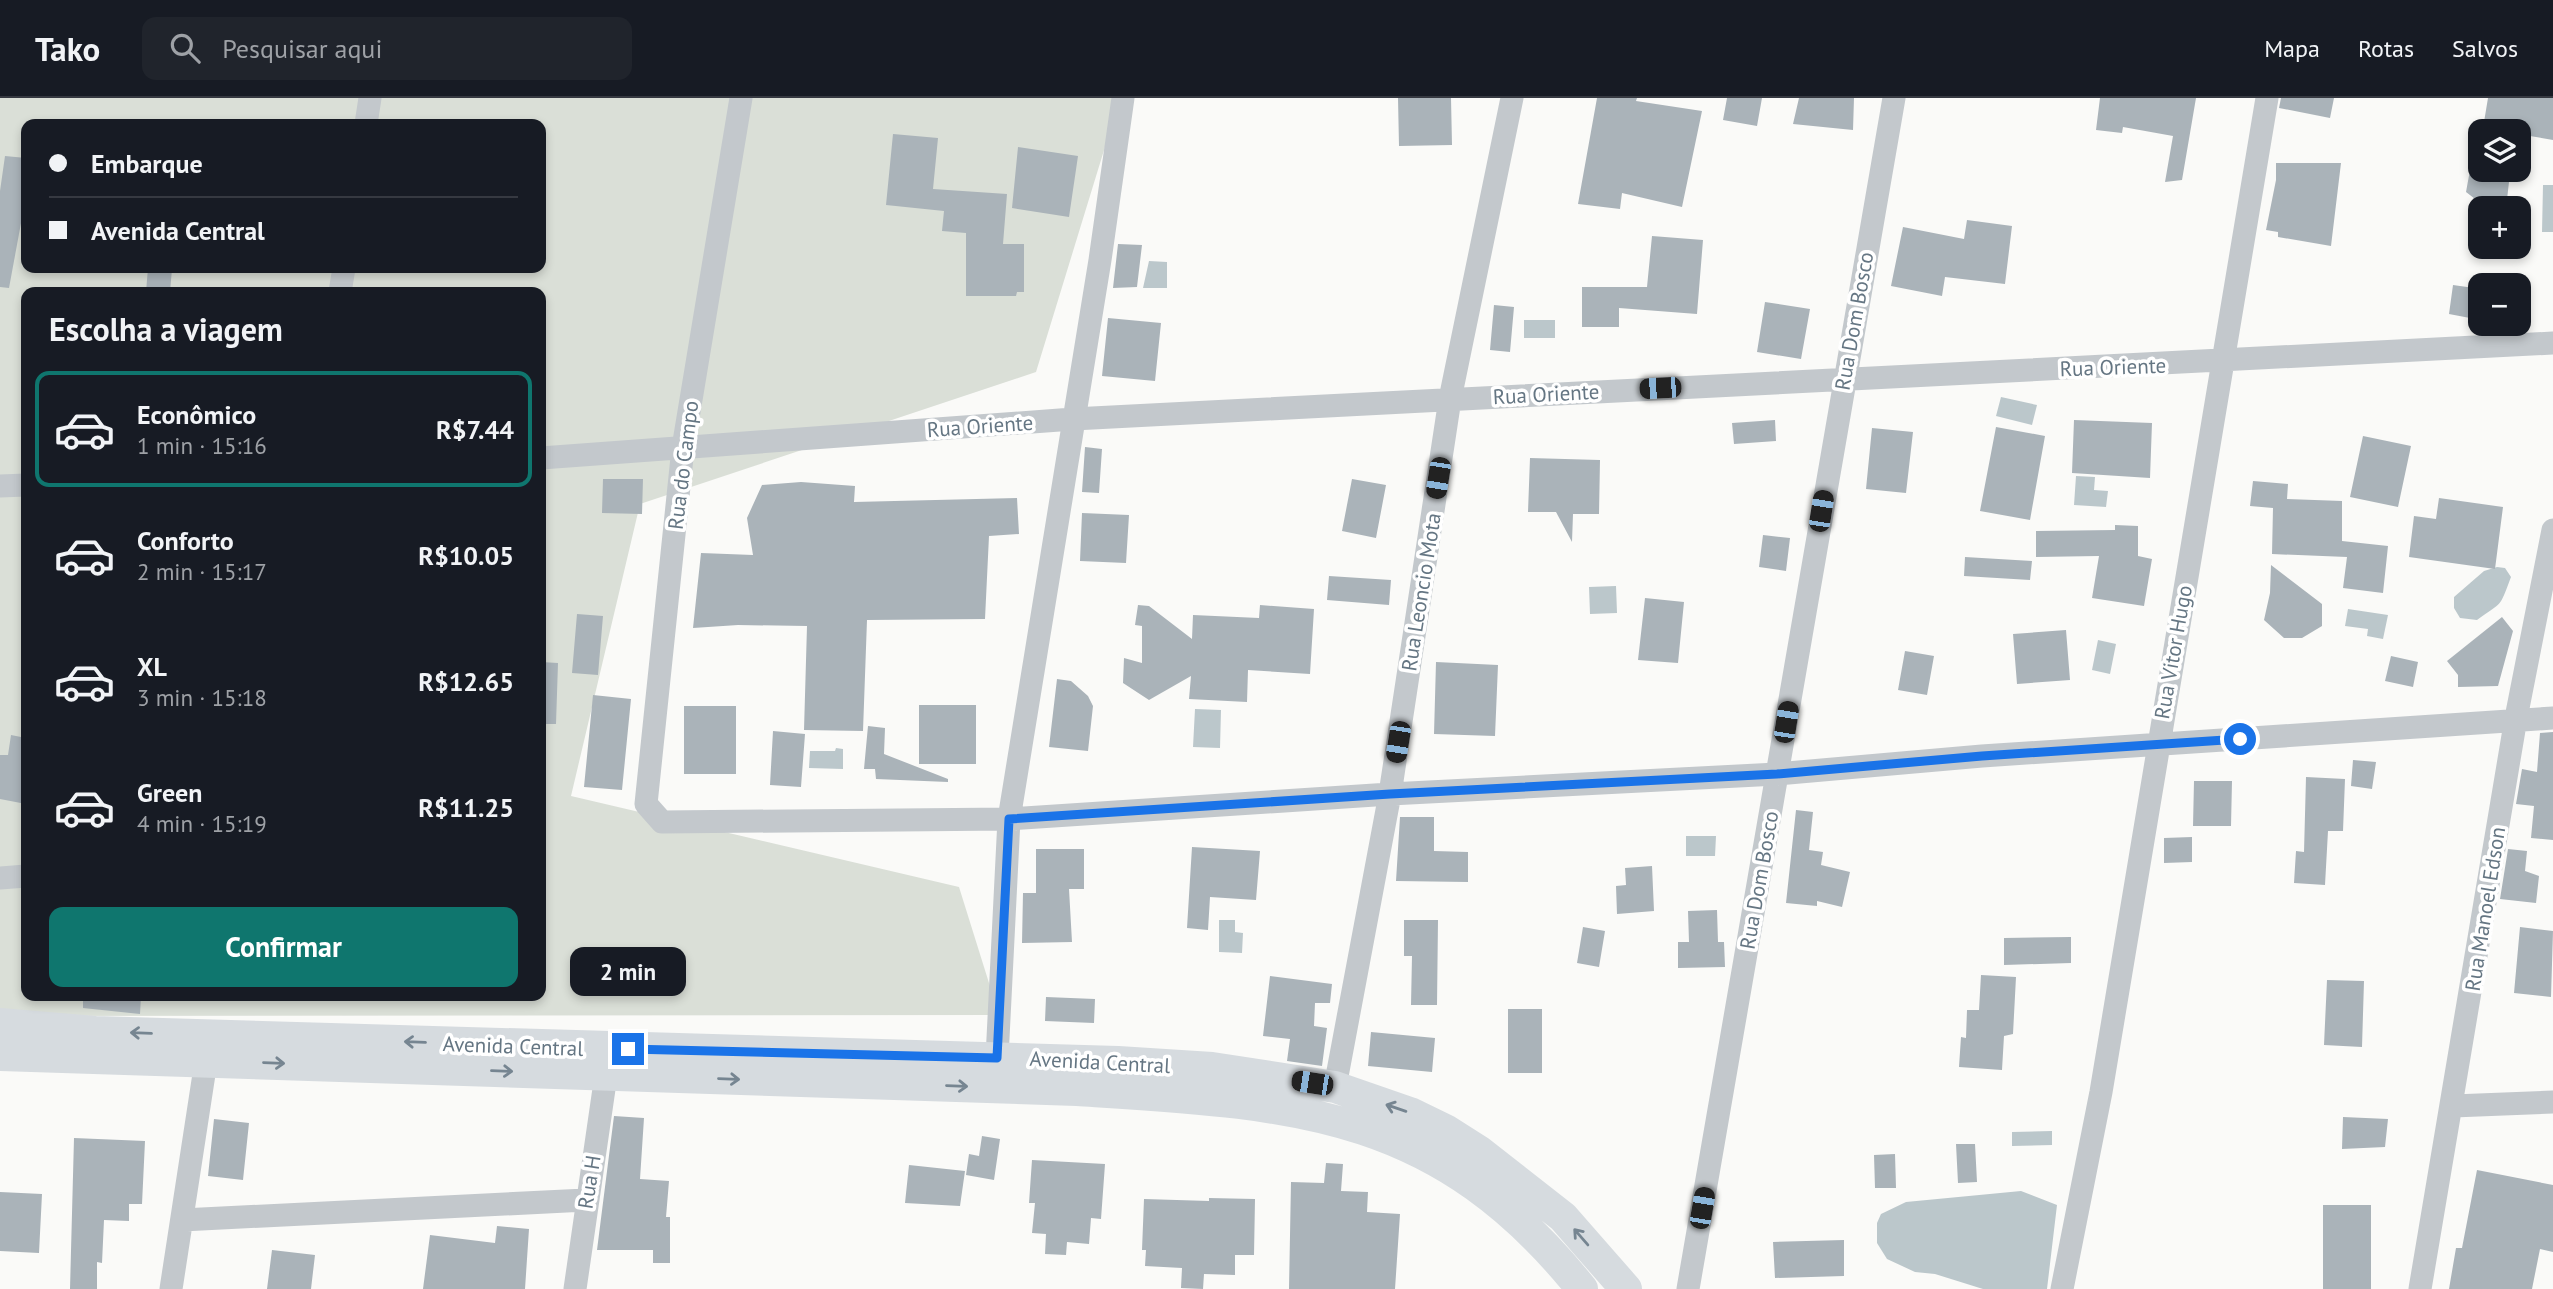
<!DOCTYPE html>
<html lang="pt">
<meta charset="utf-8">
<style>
:root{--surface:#171b24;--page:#20242c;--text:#f1f3f6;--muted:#9ea1a6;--line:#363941;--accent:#0f766e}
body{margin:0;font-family:"PT Sans",sans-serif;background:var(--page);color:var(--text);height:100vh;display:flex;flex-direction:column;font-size:26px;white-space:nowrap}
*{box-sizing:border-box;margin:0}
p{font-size:23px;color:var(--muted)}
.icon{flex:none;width:38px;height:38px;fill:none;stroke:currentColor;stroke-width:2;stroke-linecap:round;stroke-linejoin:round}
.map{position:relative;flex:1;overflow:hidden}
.sheet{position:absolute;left:21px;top:189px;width:525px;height:714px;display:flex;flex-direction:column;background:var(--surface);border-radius:14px;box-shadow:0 4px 10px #0003}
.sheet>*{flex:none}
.guide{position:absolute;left:21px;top:21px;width:525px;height:154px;border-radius:14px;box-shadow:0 4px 10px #0003;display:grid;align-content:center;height:154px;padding:0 28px;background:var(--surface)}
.buttons{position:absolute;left:2468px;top:21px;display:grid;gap:14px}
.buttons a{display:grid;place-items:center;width:63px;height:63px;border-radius:14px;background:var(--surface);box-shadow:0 4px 10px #0003;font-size:35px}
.end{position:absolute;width:32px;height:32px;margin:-16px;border:9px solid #1a73e8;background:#fff;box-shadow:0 0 0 4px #fff}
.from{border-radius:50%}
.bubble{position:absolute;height:49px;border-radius:14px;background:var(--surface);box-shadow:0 4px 10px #0003;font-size:23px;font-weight:700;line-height:49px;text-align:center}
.car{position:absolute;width:21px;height:42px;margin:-21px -10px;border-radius:9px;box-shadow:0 0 5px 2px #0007;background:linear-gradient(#222 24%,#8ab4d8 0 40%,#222 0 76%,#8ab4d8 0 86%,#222 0)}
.guide b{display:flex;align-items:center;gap:24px;height:66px;font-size:26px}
.guide b+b{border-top:2px solid var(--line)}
.guide i{width:18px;height:18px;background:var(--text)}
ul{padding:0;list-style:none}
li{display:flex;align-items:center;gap:21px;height:116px;margin:0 14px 10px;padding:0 14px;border:4px solid transparent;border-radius:14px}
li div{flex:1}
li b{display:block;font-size:26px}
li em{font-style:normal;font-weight:700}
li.on{border-color:var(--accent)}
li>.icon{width:63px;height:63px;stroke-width:1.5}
h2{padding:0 28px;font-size:32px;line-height:84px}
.cta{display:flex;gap:14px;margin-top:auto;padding:14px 28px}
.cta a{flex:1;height:80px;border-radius:14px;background:var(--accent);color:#fff;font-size:28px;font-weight:700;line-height:80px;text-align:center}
header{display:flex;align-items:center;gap:42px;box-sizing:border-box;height:98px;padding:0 35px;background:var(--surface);border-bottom:2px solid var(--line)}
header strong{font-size:33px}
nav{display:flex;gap:38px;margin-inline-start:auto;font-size:24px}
.search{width:490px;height:63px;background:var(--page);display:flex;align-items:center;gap:18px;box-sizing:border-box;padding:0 24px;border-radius:14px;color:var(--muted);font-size:26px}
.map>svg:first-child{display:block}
</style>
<header>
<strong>Tako</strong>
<div class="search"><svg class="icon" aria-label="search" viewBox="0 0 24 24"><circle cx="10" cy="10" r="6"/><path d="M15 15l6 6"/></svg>Pesquisar aqui</div>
<nav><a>Mapa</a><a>Rotas</a><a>Salvos</a></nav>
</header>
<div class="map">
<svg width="2553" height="1191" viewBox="0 0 2553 1191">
<rect width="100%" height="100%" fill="#fafaf8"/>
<path fill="#dadfd7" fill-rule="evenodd" d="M 0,0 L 1120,0 L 1036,274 L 640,406 L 571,698 L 959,789 L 999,917 L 0,918 ZM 26,26 L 541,26 L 541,170 L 26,170 ZM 26,194 L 541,194 L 541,898 L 26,898 Z"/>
<path fill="#bbc7cb" d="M 2543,87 L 2553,87 L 2553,134 L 2542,134 Z
M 1149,163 L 1167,164 L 1167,190 L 1143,190 Z
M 1524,222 L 1555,222 L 1555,240 L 1524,240 Z
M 2001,299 L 2037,307 L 2032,327 L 1996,318 Z
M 2076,378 L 2095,379 L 2094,392 L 2108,393 L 2106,409 L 2074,407 Z
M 2497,469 L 2505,470 L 2511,479 C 2499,511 2503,503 2477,522 L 2460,520 L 2454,510 L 2454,499 L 2484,473 Z
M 1616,488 L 1617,515 L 1590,516 L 1589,489 Z
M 2348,511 L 2388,517 L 2383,541 L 2367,538 L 2368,531 L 2345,528 Z
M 2098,542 L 2116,546 L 2110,576 L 2092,572 Z
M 1195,611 L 1221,612 L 1220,650 L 1193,649 Z
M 836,650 L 843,651 L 843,671 L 809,670 L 810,653 L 835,653 Z
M 1686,738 L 1716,738 L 1715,758 L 1686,758 Z
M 1219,822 L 1235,822 L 1235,834 L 1243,835 L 1242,855 L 1219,854 Z
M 2052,1033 L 2052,1047 L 2012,1048 L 2012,1034 Z
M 2021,1093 L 2057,1107 L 2047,1191 L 1983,1191 L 1935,1176 L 1915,1174 L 1887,1161 L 1877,1145 L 1877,1125 L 1881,1116 L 1906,1104 Z"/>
<path fill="#aab3b9" d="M 1398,0 L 1451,0 L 1452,47 L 1399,48 Z
M 1597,0 L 1637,0 L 1636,3 L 1702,13 L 1682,109 L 1622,95 L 1620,111 L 1578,106 Z
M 1727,0 L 1762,0 L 1757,28 L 1723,22 Z
M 1799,0 L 1854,0 L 1853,32 L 1793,26 Z
M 2100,0 L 2196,0 L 2182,82 L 2165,84 L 2173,38 L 2123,29 L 2122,35 L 2096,32 Z
M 2281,0 L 2334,0 L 2330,20 L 2279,10 Z
M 2488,0 L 2553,0 L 2553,42 L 2518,36 L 2518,33 L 2483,30 Z
M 893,36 L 938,40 L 933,91 L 1007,96 L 1003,146 L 1024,146 L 1024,194 L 1017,194 L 1016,198 L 966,198 L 966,135 L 942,133 L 944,113 L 886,107 Z
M 1018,49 L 1078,58 L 1069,119 L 1012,110 Z
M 5,58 L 26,60 L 23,97 L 26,98 L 9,190 L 0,189 L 0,93 Z
M 2276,65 L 2341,65 L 2331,148 L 2278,139 L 2278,134 L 2266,132 L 2276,82 Z
M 2470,72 L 2489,72 L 2489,82 L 2509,84 L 2506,110 L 2479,108 L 2479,104 L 2466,94 Z
M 1967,122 L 2012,128 L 2005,186 L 1945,179 L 1942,198 L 1891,188 L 1903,129 L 1964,141 Z
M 1652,138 L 1703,142 L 1697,216 L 1619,210 L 1619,229 L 1582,229 L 1582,189 L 1647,189 Z
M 1118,146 L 1142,147 L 1137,189 L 1113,190 Z
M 148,170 L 172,171 L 170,194 L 146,194 Z
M 2453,187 L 2474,190 L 2470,220 L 2449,216 Z
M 1765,204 L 1810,211 L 1801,261 L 1757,254 Z
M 1494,207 L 1514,209 L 1510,254 L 1490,252 Z
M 1108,220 L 1161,225 L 1155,283 L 1102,278 Z
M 1775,322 L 1776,343 L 1734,346 L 1732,325 Z
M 2074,322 L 2152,325 L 2150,380 L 2072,375 Z
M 1996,329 L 2045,338 L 2030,422 L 1980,413 Z
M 1872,330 L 1913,334 L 1906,395 L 1866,391 Z
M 2363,338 L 2411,348 L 2398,409 L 2350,399 Z
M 1085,349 L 1102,351 L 1099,395 L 1082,394 Z
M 1530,360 L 1600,362 L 1599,416 L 1573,416 L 1572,444 L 1556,414 L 1528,414 Z
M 603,381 L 643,381 L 642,416 L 602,415 Z
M 1352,381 L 1386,387 L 1376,440 L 1342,433 Z
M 2253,383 L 2288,386 L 2287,401 L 2342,403 L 2342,443 L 2388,448 L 2383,495 L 2343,490 L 2347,459 L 2272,456 L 2273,410 L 2250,408 Z
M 801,384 L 855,388 L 854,404 L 1017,400 L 1019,436 L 989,438 L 985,521 L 867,522 L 863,633 L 804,632 L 807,528 L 738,527 L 693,530 L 701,455 L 753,457 L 747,420 L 762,387 Z
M 2439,400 L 2503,409 L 2495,471 L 2409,459 L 2414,418 L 2436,421 Z
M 1082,415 L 1129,417 L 1126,465 L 1080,463 Z
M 2115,427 L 2138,428 L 2138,458 L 2152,461 L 2144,508 L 2092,500 L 2099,458 L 2036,459 L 2036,433 L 2115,432 Z
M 1763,437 L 1790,440 L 1786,473 L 1759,469 Z
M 1965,459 L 2032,463 L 2030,482 L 1964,478 Z
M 2271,467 L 2322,506 L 2322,528 L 2302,540 L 2284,540 L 2264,522 L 2270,495 Z
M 1329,478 L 1391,482 L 1389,507 L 1327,502 Z
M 1645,500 L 1684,504 L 1678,565 L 1638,562 Z
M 1138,507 L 1149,508 L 1192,541 L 1193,517 L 1259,520 L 1260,507 L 1314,511 L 1310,576 L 1248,572 L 1247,604 L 1189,601 L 1191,578 L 1149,602 L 1123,585 L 1124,560 L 1142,565 L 1142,528 L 1135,527 Z
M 577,516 L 603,518 L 598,577 L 572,575 Z
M 2502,519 L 2513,533 L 2498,588 L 2458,589 L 2458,577 L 2447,563 Z
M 2066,532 L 2070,582 L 2017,586 L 2013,536 Z
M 1905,553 L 1934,558 L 1927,597 L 1898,592 Z
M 2391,558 L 2418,564 L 2413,589 L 2385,583 Z
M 541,564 L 558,565 L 556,626 L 541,626 Z
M 1436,564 L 1498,567 L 1495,638 L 1434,636 Z
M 1057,581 L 1071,583 L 1088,598 L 1093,608 L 1088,653 L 1049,649 Z
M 593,597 L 631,601 L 622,692 L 584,689 Z
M 919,607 L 976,607 L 976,666 L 919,666 Z
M 684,608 L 736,608 L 736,676 L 684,676 Z
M 868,628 L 885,630 L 884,656 L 948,681 L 948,684 L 876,681 L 875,671 L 864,671 Z
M 773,633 L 805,636 L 801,689 L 770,687 Z
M 2553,634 L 2553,742 L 2531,740 L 2534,708 L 2516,706 L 2522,671 L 2537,674 L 2540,635 Z
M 11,637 L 26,640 L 26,706 L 0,701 L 0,657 L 8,657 Z
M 2353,662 L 2376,664 L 2372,691 L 2351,688 Z
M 2306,679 L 2345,681 L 2343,733 L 2328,733 L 2325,787 L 2294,785 L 2296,753 L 2304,754 Z
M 2194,683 L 2232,683 L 2231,728 L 2193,728 Z
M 1796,712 L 1813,714 L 1809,752 L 1823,754 L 1821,767 L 1850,774 L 1842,809 L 1817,803 L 1817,808 L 1786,805 Z
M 1400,719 L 1434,719 L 1434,753 L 1468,754 L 1468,784 L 1396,783 Z
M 2192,739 L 2192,764 L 2164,765 L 2164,740 Z
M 1192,749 L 1260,753 L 1256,802 L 1210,799 L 1208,832 L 1187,830 Z
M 1036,751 L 1084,751 L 1084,791 L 1069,791 L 1072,844 L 1022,845 L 1023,795 L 1036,795 Z
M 2508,751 L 2527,753 L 2525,773 L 2539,778 L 2536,805 L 2500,801 Z
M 1652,768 L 1654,813 L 1617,816 L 1616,788 L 1626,787 L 1625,770 Z
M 1717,812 L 1718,844 L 1724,844 L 1725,869 L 1678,870 L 1678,844 L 1689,844 L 1688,813 Z
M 1404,822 L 1438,822 L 1437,907 L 1411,907 L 1412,858 L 1404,858 Z
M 1583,829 L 1605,833 L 1599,869 L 1577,865 Z
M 2520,829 L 2553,833 L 2551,899 L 2514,895 Z
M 2071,839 L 2071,865 L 2004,867 L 2004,840 Z
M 1981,877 L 2016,879 L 2013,936 L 2004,938 L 2002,972 L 1959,969 L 1961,939 L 1966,940 L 1967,912 L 1979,912 Z
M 1270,878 L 1332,886 L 1330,905 L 1315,905 L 1314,928 L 1327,930 L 1322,968 L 1287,963 L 1290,941 L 1263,938 Z
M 2327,882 L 2364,883 L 2362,949 L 2324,947 Z
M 83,898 L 141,898 L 140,916 L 83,910 Z
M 1046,899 L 1095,901 L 1094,925 L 1045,923 Z
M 1508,911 L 1542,911 L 1542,975 L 1508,975 Z
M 1371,934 L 1435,940 L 1432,974 L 1368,968 Z
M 614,1018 L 644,1020 L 640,1081 L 669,1083 L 666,1119 L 670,1119 L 670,1165 L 653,1165 L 653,1152 L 597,1152 Z
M 2343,1019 L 2388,1021 L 2385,1049 L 2342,1051 Z
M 214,1021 L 249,1025 L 243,1082 L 208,1078 Z
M 982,1038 L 1000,1041 L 994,1082 L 966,1077 L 969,1056 L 979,1058 Z
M 74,1040 L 145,1043 L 142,1106 L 129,1106 L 129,1123 L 104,1122 L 102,1165 L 97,1164 L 97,1191 L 70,1191 Z
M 1956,1046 L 1975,1046 L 1977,1084 L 1958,1085 Z
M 1895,1056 L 1896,1090 L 1875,1090 L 1874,1057 Z
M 1032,1062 L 1105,1066 L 1101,1121 L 1091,1120 L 1089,1146 L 1067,1144 L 1066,1157 L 1045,1156 L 1046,1136 L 1032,1135 L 1035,1105 L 1029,1105 Z
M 1326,1065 L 1343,1066 L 1341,1093 L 1368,1094 L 1367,1114 L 1400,1116 L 1395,1191 L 1289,1191 L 1291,1084 L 1324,1085 Z
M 909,1067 L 965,1073 L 960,1108 L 905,1105 Z
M 2477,1072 L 2553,1087 L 2553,1154 L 2540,1151 L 2532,1191 L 2449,1191 L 2456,1150 L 2462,1150 Z
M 0,1094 L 42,1096 L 39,1155 L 0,1153 Z
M 1209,1100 L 1255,1101 L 1254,1157 L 1235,1157 L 1235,1177 L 1204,1176 L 1203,1191 L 1181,1190 L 1182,1170 L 1145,1168 L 1146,1152 L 1142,1152 L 1144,1101 L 1209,1103 Z
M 2323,1107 L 2371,1107 L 2371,1191 L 2323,1191 Z
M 497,1128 L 529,1131 L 525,1191 L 423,1191 L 430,1137 L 495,1145 Z
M 1844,1142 L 1844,1178 L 1775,1180 L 1773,1144 Z
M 272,1152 L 315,1157 L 311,1191 L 267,1191 Z"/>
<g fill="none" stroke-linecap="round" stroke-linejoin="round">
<path stroke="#c3c8cc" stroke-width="23" d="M 741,0 L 683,350 L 646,706 L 662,724 L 1009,721 L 1390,696 L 1777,676 L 1982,658 L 2553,620
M 366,26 L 370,0
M 340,194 L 344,170
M 541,360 L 1073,321 L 2553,245
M 0,388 L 26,387
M 0,780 L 26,778
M 997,960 L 1009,721 L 1100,162 L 1123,0
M 1335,989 L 1390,696 L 1450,301 L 1512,0
M 2453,1008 L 2553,1004
M 182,1122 L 586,1102
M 171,1191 L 206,963
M 575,1191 L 606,977
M 1688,1191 L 1894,0
M 2062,1191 L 2101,994 L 2267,0
M 2420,1191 L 2516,620 L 2553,432"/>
<path stroke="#d6dbdf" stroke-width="32" d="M 0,926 L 95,934 L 1118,964 L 1212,970 L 1335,989 L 1410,1015 L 1447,1033 L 1480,1054 L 1563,1119 L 1626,1191
M 0,957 L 1077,992 C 1293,1006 1437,1010 1582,1191"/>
</g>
<defs><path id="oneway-shaft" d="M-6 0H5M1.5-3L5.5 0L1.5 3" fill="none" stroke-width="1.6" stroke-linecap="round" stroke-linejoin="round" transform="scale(1.75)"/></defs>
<g stroke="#768591">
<use href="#oneway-shaft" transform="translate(141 935) rotate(-178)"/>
<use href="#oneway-shaft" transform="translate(415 944) rotate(-178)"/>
<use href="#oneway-shaft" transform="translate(274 965) rotate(2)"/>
<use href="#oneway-shaft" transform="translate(502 973) rotate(2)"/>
<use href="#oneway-shaft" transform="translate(729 981) rotate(2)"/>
<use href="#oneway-shaft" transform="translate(957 988) rotate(2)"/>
<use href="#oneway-shaft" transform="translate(1396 1010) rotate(-161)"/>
<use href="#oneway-shaft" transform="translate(1581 1139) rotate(-131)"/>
</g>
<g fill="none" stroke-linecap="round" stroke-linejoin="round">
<path stroke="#1a73e8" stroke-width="9" d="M 628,951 L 997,960 L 1009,721 L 1390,696 L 1777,676 L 1982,658 L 2240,641"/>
</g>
<g text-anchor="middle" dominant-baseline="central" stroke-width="7" stroke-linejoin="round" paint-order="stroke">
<g font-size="21" fill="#657683" stroke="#fff">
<text transform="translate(1854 223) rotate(-80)">Rua Dom Bosco</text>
<text transform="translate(2113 269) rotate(-2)">Rua Oriente</text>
<text transform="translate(1546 296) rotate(-3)">Rua Oriente</text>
<text transform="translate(980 328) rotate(-4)">Rua Oriente</text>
<text transform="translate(683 367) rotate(-83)">Rua do Campo</text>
<text transform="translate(1421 494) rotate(-81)">Rua Leoncio Mota</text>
<text transform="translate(2173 554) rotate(-80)">Rua Vitor Hugo</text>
<text transform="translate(1759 782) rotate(-80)">Rua Dom Bosco</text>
<text transform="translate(2485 811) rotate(-81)">Rua Manoel Edson</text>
<text transform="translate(513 948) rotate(2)">Avenida Central</text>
<text transform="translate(1100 964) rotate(3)">Avenida Central</text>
<text transform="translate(589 1084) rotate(-81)">Rua H</text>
</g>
</g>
</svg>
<div class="buttons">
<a><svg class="icon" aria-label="layers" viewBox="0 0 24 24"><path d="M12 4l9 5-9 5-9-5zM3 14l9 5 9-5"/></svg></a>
<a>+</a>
<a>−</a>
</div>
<i class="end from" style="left:2240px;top:641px"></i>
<i class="end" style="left:628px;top:951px"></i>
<div class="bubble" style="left:570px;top:849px;width:116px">2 min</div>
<i class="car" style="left:1660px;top:290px;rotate:267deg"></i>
<i class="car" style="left:1438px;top:380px;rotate:189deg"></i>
<i class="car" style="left:1821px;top:413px;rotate:9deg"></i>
<i class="car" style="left:1786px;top:624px;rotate:9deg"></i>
<i class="car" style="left:1398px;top:644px;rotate:189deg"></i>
<i class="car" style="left:1312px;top:985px;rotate:279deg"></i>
<i class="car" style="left:1702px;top:1110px;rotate:10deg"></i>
<div class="guide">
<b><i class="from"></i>Embarque</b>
<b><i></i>Avenida Central</b>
</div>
<section class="sheet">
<h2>Escolha a viagem</h2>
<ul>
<li class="on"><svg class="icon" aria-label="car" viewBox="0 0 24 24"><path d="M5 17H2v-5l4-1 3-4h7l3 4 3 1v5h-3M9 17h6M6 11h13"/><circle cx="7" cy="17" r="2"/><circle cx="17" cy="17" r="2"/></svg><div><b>Econômico</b><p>1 min · 15:16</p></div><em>R$7.44</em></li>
<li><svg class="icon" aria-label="car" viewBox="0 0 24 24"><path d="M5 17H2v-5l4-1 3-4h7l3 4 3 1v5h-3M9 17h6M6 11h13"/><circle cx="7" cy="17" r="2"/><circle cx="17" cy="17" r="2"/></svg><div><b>Conforto</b><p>2 min · 15:17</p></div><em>R$10.05</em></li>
<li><svg class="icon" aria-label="car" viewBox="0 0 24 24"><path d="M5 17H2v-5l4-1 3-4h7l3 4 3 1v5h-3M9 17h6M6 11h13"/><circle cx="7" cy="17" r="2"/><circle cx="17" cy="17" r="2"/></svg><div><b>XL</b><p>3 min · 15:18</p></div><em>R$12.65</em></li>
<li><svg class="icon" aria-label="car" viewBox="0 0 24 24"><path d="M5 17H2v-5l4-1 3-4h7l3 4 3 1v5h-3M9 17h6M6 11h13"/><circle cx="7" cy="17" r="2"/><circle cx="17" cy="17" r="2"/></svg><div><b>Green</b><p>4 min · 15:19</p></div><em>R$11.25</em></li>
</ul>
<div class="cta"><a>Confirmar</a></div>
</section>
</div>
